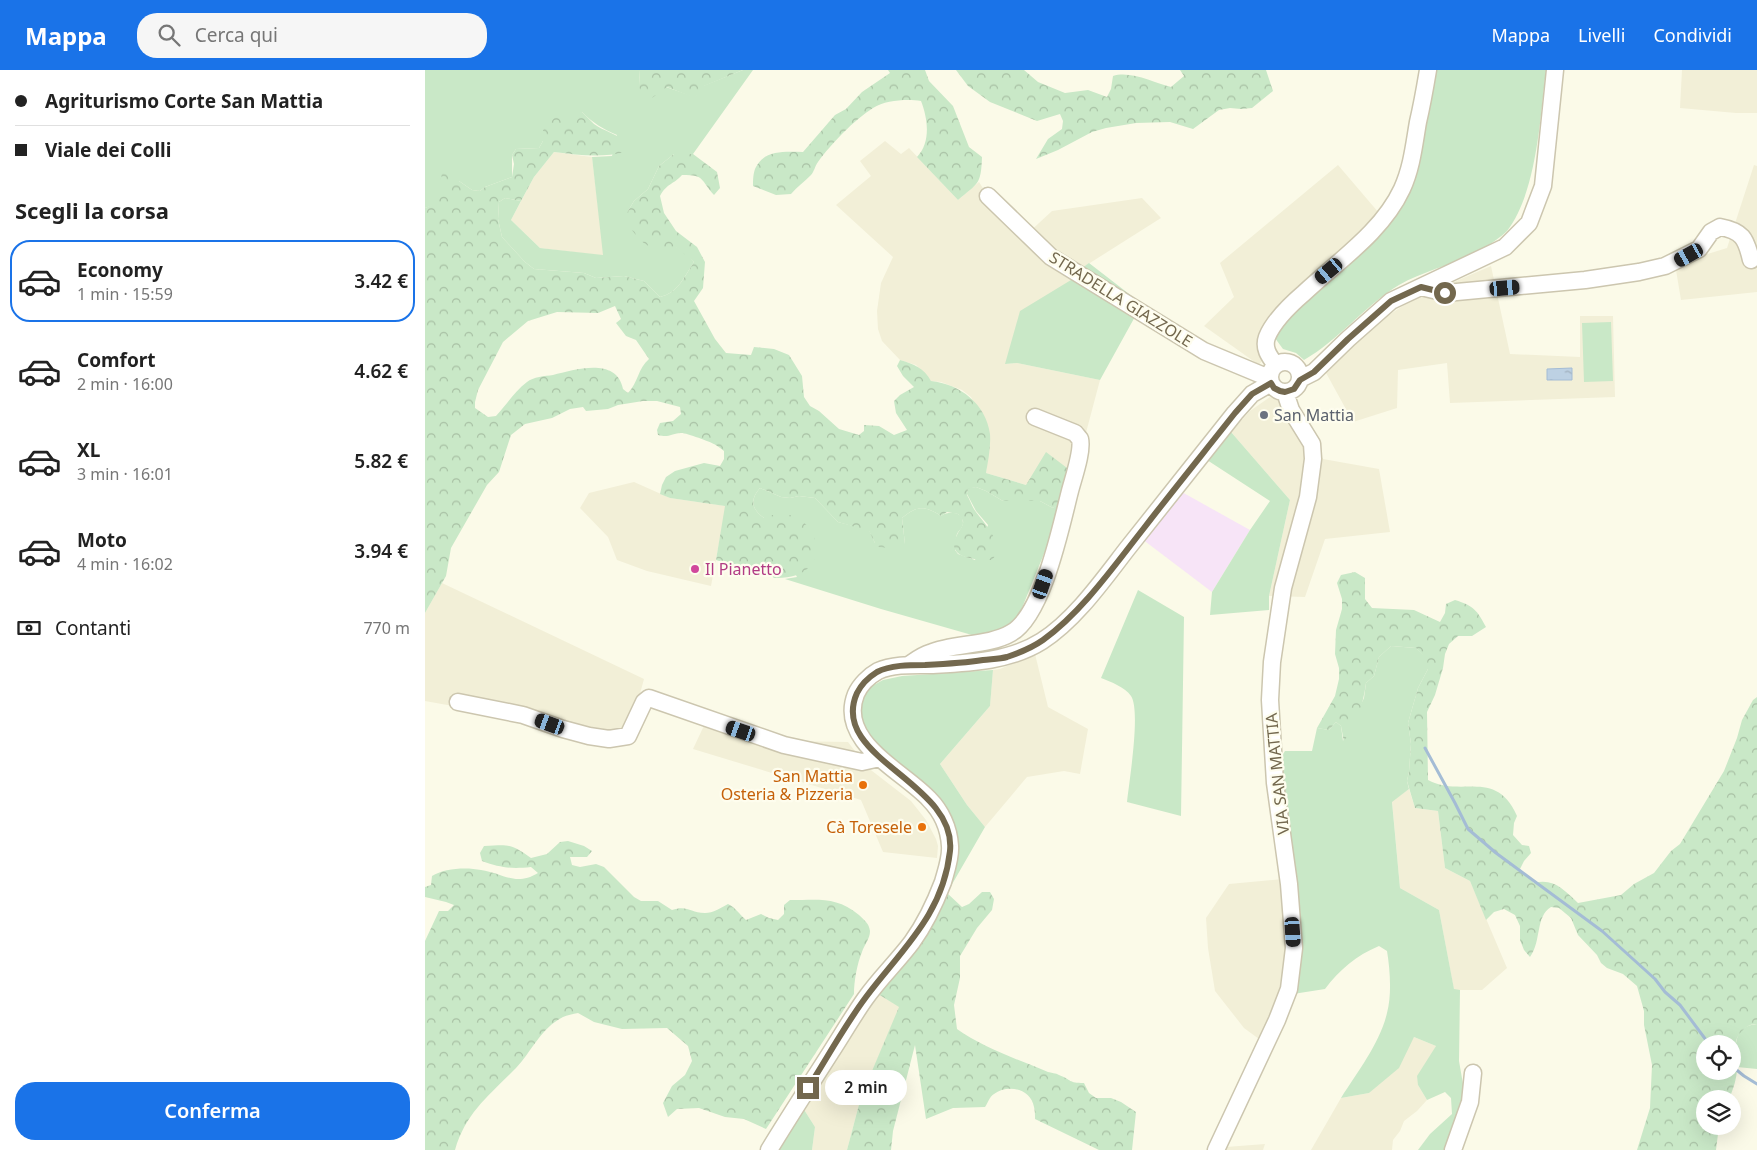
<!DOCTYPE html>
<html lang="it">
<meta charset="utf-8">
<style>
:root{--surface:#fff;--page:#f6f6f6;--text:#222;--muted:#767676;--line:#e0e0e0;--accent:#1a73e8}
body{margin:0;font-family:"Noto Sans",sans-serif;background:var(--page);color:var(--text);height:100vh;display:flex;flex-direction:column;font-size:19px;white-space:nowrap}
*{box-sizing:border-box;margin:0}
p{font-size:16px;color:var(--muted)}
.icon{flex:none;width:28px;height:28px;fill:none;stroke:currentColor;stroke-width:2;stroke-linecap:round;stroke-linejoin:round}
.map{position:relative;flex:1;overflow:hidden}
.panel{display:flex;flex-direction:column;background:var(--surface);width:425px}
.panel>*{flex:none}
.hud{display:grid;align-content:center;height:110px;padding:0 15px;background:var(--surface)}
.controls{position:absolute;left:1271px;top:965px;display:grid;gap:10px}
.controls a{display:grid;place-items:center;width:45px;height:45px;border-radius:50%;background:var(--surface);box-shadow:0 5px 20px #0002;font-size:25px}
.end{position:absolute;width:22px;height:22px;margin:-11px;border:6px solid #73684e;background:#fff;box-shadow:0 0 0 2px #fff}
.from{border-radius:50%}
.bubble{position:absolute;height:35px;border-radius:18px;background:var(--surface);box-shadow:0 5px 20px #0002;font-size:16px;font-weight:600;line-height:35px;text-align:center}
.car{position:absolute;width:15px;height:30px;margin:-15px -8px;border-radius:6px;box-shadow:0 0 4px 1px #0007;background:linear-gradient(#222 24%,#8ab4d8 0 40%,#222 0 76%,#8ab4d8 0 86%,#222 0)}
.hud b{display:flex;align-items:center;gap:18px;height:48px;font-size:19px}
.hud b+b{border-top:1px solid var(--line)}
.hud i{width:12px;height:12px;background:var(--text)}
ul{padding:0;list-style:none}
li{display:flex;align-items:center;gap:15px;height:82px;margin:0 10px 8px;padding:0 5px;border:2px solid transparent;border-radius:20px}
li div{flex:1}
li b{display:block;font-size:19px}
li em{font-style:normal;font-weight:600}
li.selected{border-color:var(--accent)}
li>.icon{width:45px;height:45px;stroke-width:1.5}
h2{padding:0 15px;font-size:22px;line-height:60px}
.pay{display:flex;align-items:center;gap:12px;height:55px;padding:0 15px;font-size:19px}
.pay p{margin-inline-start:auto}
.action{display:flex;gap:10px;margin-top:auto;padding:10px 15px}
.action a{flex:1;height:58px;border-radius:20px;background:var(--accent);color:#fff;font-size:20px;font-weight:600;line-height:58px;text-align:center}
header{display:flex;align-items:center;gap:30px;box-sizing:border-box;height:70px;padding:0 25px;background:var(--accent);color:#fff}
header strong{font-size:24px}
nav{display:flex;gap:28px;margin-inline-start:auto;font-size:18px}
.search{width:350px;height:45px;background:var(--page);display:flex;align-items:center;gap:12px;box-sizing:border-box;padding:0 18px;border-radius:20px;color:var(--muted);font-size:19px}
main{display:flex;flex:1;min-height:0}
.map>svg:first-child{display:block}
</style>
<header>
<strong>Mappa</strong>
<div class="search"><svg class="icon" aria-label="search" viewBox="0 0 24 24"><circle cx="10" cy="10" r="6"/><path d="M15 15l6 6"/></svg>Cerca qui</div>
<nav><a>Mappa</a><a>Livelli</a><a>Condividi</a></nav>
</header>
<main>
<section class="panel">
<div class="hud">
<b><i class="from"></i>Agriturismo Corte San Mattia</b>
<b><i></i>Viale dei Colli</b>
</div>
<h2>Scegli la corsa</h2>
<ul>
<li class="selected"><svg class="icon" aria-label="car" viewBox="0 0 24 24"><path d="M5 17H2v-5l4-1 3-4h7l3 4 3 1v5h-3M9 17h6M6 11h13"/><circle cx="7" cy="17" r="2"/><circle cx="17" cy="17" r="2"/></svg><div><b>Economy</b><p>1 min · 15:59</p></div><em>3.42 €</em></li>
<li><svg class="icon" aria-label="car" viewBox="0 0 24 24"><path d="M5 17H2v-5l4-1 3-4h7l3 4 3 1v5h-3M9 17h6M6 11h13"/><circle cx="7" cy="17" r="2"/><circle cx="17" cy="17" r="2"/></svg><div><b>Comfort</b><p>2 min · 16:00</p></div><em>4.62 €</em></li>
<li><svg class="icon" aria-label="car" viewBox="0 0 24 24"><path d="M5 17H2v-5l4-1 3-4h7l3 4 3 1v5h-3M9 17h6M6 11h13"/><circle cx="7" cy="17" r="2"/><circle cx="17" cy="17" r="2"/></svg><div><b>XL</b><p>3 min · 16:01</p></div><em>5.82 €</em></li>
<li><svg class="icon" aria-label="car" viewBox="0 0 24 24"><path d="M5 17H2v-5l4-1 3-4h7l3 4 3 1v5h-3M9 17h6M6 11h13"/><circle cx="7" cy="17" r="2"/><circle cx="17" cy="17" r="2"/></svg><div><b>Moto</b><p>4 min · 16:02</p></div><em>3.94 €</em></li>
</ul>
<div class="pay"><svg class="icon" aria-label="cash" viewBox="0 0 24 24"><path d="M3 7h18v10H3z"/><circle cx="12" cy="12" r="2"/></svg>Contanti<p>770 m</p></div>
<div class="action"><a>Conferma</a></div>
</section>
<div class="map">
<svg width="1332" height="1080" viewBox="0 0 1332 1080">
<defs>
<pattern id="forest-crowns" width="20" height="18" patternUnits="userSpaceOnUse" patternTransform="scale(1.25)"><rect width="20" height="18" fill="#c9e8c7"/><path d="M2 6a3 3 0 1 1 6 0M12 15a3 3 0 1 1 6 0" fill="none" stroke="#a8c0a4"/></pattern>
<pattern id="water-ripples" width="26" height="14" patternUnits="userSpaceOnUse" patternTransform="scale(1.25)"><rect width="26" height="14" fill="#bdd1e3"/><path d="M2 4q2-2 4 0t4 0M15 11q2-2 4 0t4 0" fill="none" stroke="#9eadba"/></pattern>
</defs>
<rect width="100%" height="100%" fill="#fbfae8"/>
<path fill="#f2efd7" d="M 1257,0 L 1332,0 L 1332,43 L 1311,43 L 1255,38 Z
M 460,71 L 476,84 L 484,78 L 533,130 L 554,112 L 570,137 L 601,165 L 627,141 L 717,128 L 736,148 L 657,198 L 581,294 L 592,293 L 675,310 L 650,404 L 601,415 L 561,403 L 565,365 L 546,327 L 537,320 L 516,312 L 506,311 L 491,295 L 475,290 L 457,271 L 453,259 L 452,241 L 456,213 L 468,187 L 411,135 L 446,106 L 435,91 Z
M 129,82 L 167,87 L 179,186 L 115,178 L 86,150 L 109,107 Z
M 913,95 L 954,143 L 842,257 L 839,288 L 834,295 L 779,256 L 809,227 L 795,193 Z
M 1329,95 L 1332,96 L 1332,222 L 1256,230 L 1250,194 L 1302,178 Z
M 1066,196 L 1085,284 L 1155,287 L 1155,246 L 1188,246 L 1190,327 L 1025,333 L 1022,293 L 973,300 L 972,338 L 928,352 L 900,301 L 961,247 L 985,231 Z
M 845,327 L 854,331 L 867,330 L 898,389 L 954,399 L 965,462 L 900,469 L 880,527 L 844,526 L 865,430 L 806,362 L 825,341 Z
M 209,412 L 245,428 L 301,436 L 286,516 L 222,501 L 192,490 L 183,467 L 155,438 L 164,423 Z
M 17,513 L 219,609 L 205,660 L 194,666 L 0,631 L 0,543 Z
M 610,584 L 623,637 L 663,659 L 655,704 L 639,701 L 602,707 L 560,757 L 542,735 L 515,694 L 565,636 L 568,600 L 575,599 Z
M 284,645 L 360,671 L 423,672 L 442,697 L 486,731 L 501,750 L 511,769 L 513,776 L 512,788 L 458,782 L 436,730 L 268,679 Z
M 984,719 L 990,738 L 1013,741 L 1020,798 L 1045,811 L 1082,898 L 1057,920 L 1029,920 L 1014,840 L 975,818 L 967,731 Z
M 858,809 L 875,863 L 847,970 L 834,969 L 819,958 L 790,921 L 783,878 L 781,848 L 804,814 Z
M 453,924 L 475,937 L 436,1027 L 422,1080 L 387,1080 L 390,1057 L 378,1038 Z
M 989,967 L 1011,976 L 993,1015 L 1002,1030 L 992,1041 L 979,1051 L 975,1061 L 968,1070 L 967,1080 L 886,1080 L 916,1028 L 944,1023 L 982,978 Z
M 840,1074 L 838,1080 L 800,1080 L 801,1077 Z"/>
<path fill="#f7e4f7" d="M 755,421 L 825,460 L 787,522 L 717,469 Z"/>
<path fill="#c9e8c7" d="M 0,0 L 215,0 L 214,15 L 241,17 L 270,27 L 278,16 L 318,0 L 328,0 L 268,84 L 249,84 L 234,96 L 223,119 L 209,131 L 203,141 L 261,184 L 269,192 C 259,207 253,223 235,227 L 219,211 L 199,206 L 171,208 L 159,203 L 109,199 L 100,192 L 77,167 L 73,149 L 74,132 L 80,128 L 96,131 L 86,150 L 115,178 L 178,185 L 167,87 L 187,86 L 192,65 C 178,59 168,53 157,42 L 118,60 L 118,71 L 114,78 L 91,79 L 87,85 L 87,107 L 60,117 L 55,121 L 47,120 L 34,111 L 11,134 L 0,138 Z
M 998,0 L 1121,0 C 1115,48 1112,122 1082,161 C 1076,167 1065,174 1058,179 C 1032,194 1000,200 974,215 C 939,236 914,270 879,290 L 871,283 L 858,279 L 842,257 L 954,143 L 973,119 Z
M 664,193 L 717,234 L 675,310 L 592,293 L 580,294 L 595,241 L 646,210 L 657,198 Z
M 1186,252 L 1188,311 L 1159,312 L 1157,253 Z
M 806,362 L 865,430 L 844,526 L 844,540 L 785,545 L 787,522 L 825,460 L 845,431 L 782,390 Z
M 551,417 L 561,421 L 578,431 L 615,431 L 628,438 L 642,427 L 582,575 L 456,539 L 360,509 L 372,507 L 339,448 C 326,439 325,429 335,418 L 356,427 L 365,428 L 374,426 L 390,428 L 413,452 L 444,460 L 450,473 L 480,474 L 477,448 C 492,436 499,435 516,446 C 523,441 538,441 538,453 C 538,458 534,460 532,464 C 530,469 531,475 530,480 L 533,484 L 550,490 L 563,455 L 551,441 L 542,424 L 543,418 Z
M 713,520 L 759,547 L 756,746 L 702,732 C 704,712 716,641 706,626 C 700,617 686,612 676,608 Z
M 966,576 L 991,578 L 1003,589 L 1003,599 L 993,618 L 983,653 L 986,674 L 984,701 L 982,711 L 984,719 L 967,732 L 975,818 L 1014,840 L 1029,919 L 1035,920 L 1034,991 L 1038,1014 L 1051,1028 L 1029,1080 L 993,1080 L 1005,1064 L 1027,1044 L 1026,1028 L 1020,1022 L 1002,1030 L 993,1015 L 992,1006 L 1011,976 L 989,967 L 974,998 L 944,1023 L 916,1028 C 933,1001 955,973 962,943 C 967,924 965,899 962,881 L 954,876 C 932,885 914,900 900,919 L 868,924 L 847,702 L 860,681 L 887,681 L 892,658 L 904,660 L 911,652 L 916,656 L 918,671 L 939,628 L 941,613 L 949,606 L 954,587 Z
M 568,600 L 565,636 L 515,694 L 542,735 L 560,757 L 522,823 L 529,763 L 455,683 L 434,652 L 432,638 L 439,624 L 447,616 L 458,610 L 477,606 Z
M 1332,954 L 1332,999 L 1312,997 C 1310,978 1307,956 1332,954 Z
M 378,1038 L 390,1057 L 387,1080 L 350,1080 Z"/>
<path fill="url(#forest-crowns)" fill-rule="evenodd" d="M 215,0 L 318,0 L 279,16 L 270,28 L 242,17 L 227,28 L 216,25 L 214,15 Z
M 463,0 L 500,0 L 504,11 L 528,36 L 544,77 L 557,87 C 556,115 553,113 533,130 L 492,87 C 506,72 503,49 496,31 C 482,29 461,30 448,38 C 429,50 406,74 393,92 C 390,96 389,102 386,105 C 379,112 372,117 366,124 L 351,125 L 328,116 C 328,111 328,102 331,97 C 340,79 362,82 378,82 L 410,45 L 421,39 L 437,22 L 465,3 Z
M 531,0 L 599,0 L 613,12 L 640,23 L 663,20 L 682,27 L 686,19 L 688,6 C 705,0 730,13 746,17 L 759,6 L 755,0 L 841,0 L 848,21 L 827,38 L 816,39 L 805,38 L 794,40 L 768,59 L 745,52 L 711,53 L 681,58 L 667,62 L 633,80 L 611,89 L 623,69 L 637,59 L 638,51 L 635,44 L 612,51 L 565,32 L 543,16 Z
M 157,42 C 161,46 165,50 169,54 C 179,61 191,64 201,71 L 201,82 C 176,88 154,85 129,82 L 109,107 L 96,131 L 80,128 L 74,132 L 73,149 L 77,167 L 100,192 L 109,199 L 159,203 L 171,208 L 199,206 L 219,211 L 235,227 C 253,223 259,207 269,192 L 251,177 L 234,183 L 216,171 L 200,152 L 203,141 L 209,131 L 223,119 L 234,96 L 249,84 L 268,84 L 292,102 L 295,118 L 289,125 C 275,110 281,105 257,105 C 248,115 242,113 235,126 L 239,143 L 251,161 L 272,177 L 280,192 L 278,218 L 269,231 L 290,269 L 301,283 L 326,285 L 329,277 L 349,279 L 364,285 L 377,306 L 379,327 L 385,336 L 394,341 L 414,359 L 434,365 L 439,361 L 439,355 L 454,356 L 469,365 L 482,360 L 471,343 L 469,331 L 475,325 L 489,317 L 478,306 L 472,296 L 475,290 C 489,294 499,298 506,311 C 535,314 561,334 565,364 C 566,377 563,391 561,403 L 601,415 L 621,382 L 650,404 L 639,431 L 628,438 L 615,431 L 578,431 L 561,421 L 551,417 L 543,419 L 542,425 C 545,430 547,437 551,442 C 560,454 581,475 567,490 C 552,490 519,489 532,465 C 534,460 539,456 538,451 C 538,450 534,445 533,444 L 522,442 L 516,446 C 499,435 492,436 477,448 L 480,474 L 473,479 L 454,477 L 450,473 L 444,461 L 413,452 L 390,428 L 374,426 L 365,428 L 356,427 L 335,418 C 325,429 326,439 339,448 C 391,425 420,511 349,508 L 342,502 L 323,500 L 291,490 L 300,436 L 245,428 L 235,424 L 237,415 L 241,407 L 250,401 L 279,393 L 295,396 L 299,389 L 299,381 C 296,379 293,376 289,374 C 286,372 259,362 256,363 C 245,364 244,368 233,365 L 232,360 L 235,353 L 248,351 L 256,344 L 255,337 L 232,331 L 218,331 L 193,335 L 183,339 L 161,341 L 158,337 L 145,339 L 127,348 L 100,354 L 86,365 L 74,402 L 62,415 L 26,478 L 21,506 L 0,543 L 0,138 L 11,133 L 17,103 L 26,99 L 35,99 L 34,111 L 47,120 L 55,121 L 60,117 L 87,107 L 89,94 L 87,85 L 91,79 L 114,78 L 118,71 L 118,60 L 134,43 ZM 190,236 L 196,249 L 191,253 L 201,266 L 211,270 L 224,289 C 213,298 213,313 203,323 L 198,319 C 192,287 151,299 128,305 C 120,306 108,307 102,312 C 89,322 82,334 71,346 L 63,347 L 50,338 L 50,332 L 53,320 L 78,272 L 103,251 L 132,242 L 173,243 Z
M 930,502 L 940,508 L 940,529 L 947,538 L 989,540 L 1015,552 L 1020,543 L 1021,534 L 1030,530 C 1049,536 1052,540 1061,557 L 1047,566 L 1033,566 L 1024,574 L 1020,584 L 1018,598 L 1010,625 L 1002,642 L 1003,710 C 1036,728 1071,698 1092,746 L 1089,753 L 1088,765 L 1097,775 L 1104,776 L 1106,783 L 1099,791 L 1095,799 L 1109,813 C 1129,808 1139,820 1153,833 L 1196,825 L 1209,814 L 1229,803 L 1246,781 L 1255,774 L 1299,701 L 1312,668 L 1317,650 L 1328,630 L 1332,627 L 1332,954 C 1326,954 1322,956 1318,960 C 1305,972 1313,983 1312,998 C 1312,1008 1308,1020 1304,1029 L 1280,1029 L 1280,1056 L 1294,1056 L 1291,1080 L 1212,1080 L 1225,1038 L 1227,995 L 1219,955 L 1219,941 L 1212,916 L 1198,904 L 1182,898 L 1176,893 L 1172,885 L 1153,865 L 1146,848 L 1134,838 L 1126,837 C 1110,847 1117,870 1105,887 L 1099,880 L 1095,870 L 1095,856 L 1090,845 L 1079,839 L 1069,842 L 1061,850 L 1045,811 L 1020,798 L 1013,741 L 990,738 L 982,711 L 984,701 L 986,674 L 983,653 L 993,618 L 1003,599 L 1002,589 L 991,578 L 966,576 L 954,587 L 949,606 L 941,613 C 938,637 931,651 919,672 L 916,656 L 911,652 L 904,660 L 892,658 L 910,626 L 914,609 L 914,598 L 910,584 L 911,560 L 917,539 L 917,529 L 912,513 L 916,505 ZM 1280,974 L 1308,974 L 1308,1001 L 1280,1001 Z
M 143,771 L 159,776 L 167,781 L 162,787 L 145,787 L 147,795 L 155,797 L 171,794 L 179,797 L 209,827 L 216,831 L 233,831 L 247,840 C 263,835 265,843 280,843 C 288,843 296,838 303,834 C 311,838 314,844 321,850 L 336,844 L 344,848 L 353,850 L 359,844 L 359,835 L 365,830 C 394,830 411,826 434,845 C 439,850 444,853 445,861 C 445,869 439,875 437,882 C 432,894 429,911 429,924 L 341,1059 L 319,1049 L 300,1047 L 274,1038 L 252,1039 L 243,1047 L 238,1033 L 247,1016 L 260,1005 L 267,991 L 263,976 L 242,958 L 197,959 L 169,952 L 153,943 C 148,944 142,945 138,947 C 116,958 107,981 91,998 C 65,1025 41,1042 30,1080 L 0,1080 L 0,871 L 14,841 L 23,841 L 29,835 L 21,832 L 0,827 L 0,817 L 6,815 L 7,806 C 19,798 42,797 56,800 C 78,803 90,817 113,803 L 106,797 C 87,799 76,798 57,791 L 55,783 L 59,776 C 84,775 85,773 106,788 L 122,784 L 135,772 Z
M 557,822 L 565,822 L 569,829 L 567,840 L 552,858 L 535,886 L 535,908 L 529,935 L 532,959 C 557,977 594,990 623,1002 C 626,1003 631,1003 634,1005 C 647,1010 643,1013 659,1013 L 664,1023 L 671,1028 L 686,1028 L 696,1032 L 711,1042 L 707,1080 L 674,1080 L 610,1049 C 610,1045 610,1041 609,1037 C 606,1018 582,1014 569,1024 C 564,1027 563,1033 560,1037 L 528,1038 L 501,1049 L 490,975 L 468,1061 L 466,1080 L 422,1080 L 436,1027 L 474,937 L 453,924 L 512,845 L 522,823 L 537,837 L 544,834 Z"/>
<path fill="url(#water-ripples)" stroke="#a4bcd5" d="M 1147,298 L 1147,310 L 1122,310 L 1122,299 Z"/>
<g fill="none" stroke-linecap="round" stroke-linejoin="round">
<path stroke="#a4bcd5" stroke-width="3" d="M 1000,678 L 1030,733 L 1043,759 L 1071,783 L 1177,861 L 1230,909 L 1240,922 L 1255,935 L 1284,974
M 1308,997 L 1319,1006 L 1332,1014"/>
<defs>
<path id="minor" d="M 563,126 L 626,187 L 779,281 L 844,308
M 996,217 L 1021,223 L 1160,210 L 1214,202 L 1240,196 L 1274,179 L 1286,162 L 1295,157 C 1317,161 1321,168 1326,190
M845 307a15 15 0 1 1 30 0a15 15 0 1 1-30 0Z
M 850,294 C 844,286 838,278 842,267 C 849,250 865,235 879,223 C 913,191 957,162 977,119 C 987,97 989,75 993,52 C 997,35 1000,18 1003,0
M 875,309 L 889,302 L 923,269 L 966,231 L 1080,177 L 1104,153 L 1118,116 L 1130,0
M 485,594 C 491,590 498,585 505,583 C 528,573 564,576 586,563 C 618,545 636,456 645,421 C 648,409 658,381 655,369 C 654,368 651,364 650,363 L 610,347
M 33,632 L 98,645 L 138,659 L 164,666 L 184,669 L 203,666 L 219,632 L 224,628 L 359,675 L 437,692 L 455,688
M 344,1080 C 364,1047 385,1015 406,982 C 417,965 428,946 440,929 C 454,909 472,892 487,872 C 500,854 510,833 518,812 C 521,801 526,788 525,776 C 524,758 516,741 504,729 C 478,701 412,672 431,624 C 435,615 444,606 453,601 C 468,594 488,595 505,595 C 542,593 584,592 617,571 C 650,550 678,510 702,479 C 738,434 774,388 810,343 L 827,324 L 846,313
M 791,1080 L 852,950 L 864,919 L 869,878 L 864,814 L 850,713 L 845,630 L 847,592 L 858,518 L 883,427 L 888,389 L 887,374 L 866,340 L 860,322
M 1028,1080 L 1045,1032 L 1048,1003"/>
</defs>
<use href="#minor" stroke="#ccc6af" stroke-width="19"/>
<use href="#minor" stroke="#fff" stroke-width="16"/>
</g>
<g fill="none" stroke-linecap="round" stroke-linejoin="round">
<path stroke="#73684e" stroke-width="6" d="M 383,1018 C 402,988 420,955 441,927 C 477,879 518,845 525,781 C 532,712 403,688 432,623 C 436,615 444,607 452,602 C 465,595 485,595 500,595 C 520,594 539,593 558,590 C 566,589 575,589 582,587 C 594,583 608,577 618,570 C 657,542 689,496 719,458 C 749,419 780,381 810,343 L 827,324 L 846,313 L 849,318 L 855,321 L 860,322 L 869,319 L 875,310 L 889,302 L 923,269 L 966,231 L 996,217 L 1020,223"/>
</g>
<circle fill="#6b7280" stroke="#fefdee" stroke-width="2" cx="839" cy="345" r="5"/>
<circle fill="#d1479c" stroke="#fefdee" stroke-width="2" cx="270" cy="499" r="5"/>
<g fill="#e8710a" stroke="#fefdee" stroke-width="2">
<circle cx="438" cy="715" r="5"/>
<circle cx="497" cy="757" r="5"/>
</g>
<g text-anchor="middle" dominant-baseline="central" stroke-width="4.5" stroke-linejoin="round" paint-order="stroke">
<g font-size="16" fill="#73684e" stroke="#fefdee">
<text transform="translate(696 229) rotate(32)">STRADELLA GIAZZOLE</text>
<text transform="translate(852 704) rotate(-96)">VIA SAN MATTIA</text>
</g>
<g font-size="16" fill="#5b616d" stroke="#fefdee" text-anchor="start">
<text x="849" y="345">San Mattia</text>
</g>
<g font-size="16" fill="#b23c85" stroke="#fefdee" text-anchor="start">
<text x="280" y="499">Il Pianetto</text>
</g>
<g font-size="16" fill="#c56008" stroke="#fefdee" text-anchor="end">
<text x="428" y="706">San Mattia<tspan x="428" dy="18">Osteria &amp; Pizzeria</tspan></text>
<text x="487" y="757">Cà Toresele</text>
</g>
</g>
</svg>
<div class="controls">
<a><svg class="icon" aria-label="locate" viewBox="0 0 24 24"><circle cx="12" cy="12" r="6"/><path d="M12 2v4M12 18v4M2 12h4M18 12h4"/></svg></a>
<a><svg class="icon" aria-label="layers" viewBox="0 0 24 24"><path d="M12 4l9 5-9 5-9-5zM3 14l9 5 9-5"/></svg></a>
</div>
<i class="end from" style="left:1020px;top:223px"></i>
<i class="end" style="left:383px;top:1018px"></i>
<div class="bubble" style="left:400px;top:1000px;width:82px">2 min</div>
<i class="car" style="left:1264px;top:185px;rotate:241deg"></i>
<i class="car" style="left:904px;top:201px;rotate:230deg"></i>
<i class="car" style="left:1080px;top:218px;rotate:85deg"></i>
<i class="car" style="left:618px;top:514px;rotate:19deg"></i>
<i class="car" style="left:125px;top:654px;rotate:290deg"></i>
<i class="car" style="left:316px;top:661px;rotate:289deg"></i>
<i class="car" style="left:868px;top:862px;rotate:176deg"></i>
</div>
</main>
